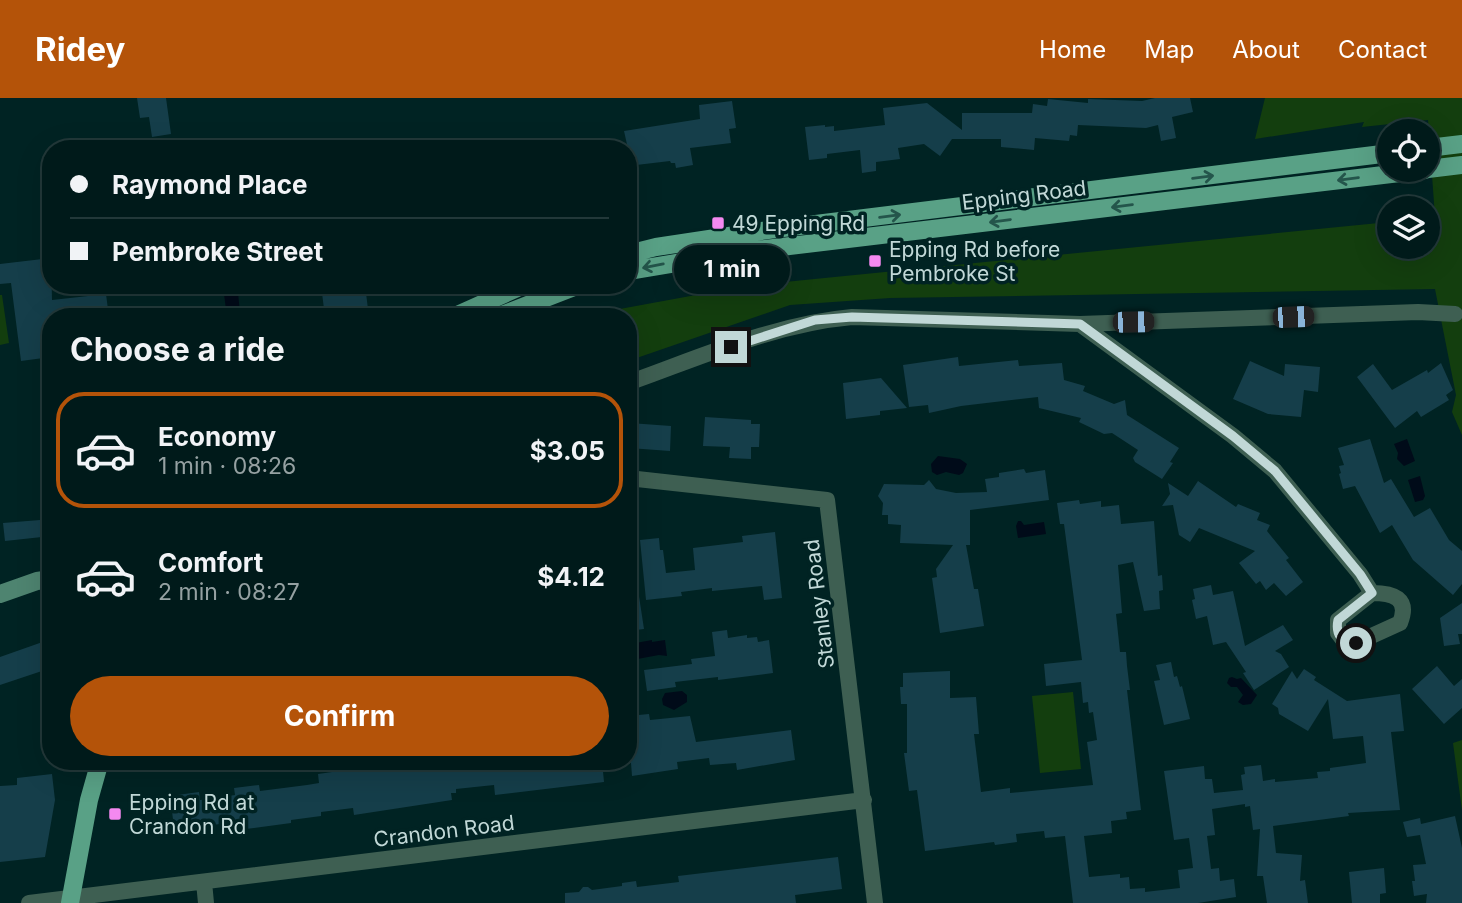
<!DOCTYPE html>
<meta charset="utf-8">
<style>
:root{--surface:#001a1a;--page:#0e2727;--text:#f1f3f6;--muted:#95a1a2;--line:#223839;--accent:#b45309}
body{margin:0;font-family:Inter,sans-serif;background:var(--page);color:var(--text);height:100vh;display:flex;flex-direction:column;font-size:26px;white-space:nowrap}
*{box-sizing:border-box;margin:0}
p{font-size:23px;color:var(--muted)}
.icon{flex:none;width:38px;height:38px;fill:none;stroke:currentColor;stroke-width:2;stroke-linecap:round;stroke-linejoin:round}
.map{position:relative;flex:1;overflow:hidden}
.sheet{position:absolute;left:42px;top:210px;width:595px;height:462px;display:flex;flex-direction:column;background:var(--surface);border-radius:28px;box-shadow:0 7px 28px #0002,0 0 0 2px var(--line)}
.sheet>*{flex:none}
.guide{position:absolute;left:42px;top:42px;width:595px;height:154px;border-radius:28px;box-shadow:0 7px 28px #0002,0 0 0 2px var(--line);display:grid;align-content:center;height:154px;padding:0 28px;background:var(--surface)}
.buttons{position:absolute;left:1377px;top:21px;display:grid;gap:14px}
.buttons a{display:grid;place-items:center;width:63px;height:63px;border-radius:50%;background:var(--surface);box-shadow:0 7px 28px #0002,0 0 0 2px var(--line);font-size:35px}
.end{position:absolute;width:32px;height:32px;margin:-16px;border:9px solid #c1d8d7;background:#111;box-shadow:0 0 0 4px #111}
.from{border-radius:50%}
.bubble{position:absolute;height:49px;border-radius:24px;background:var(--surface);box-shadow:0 7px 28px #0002,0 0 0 2px var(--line);font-size:23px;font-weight:700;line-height:49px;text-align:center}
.car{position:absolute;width:21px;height:42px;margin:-21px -10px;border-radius:9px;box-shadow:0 0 5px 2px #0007;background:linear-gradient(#222 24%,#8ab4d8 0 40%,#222 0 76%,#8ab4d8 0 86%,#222 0)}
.guide b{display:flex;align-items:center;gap:24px;height:66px;font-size:26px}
.guide b+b{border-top:2px solid var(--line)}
.guide i{width:18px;height:18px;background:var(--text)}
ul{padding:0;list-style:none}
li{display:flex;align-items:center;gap:21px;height:116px;margin:0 14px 10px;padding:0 14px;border:4px solid transparent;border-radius:28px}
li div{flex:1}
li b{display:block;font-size:26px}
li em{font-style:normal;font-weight:700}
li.active{border-color:var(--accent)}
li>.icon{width:63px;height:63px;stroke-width:1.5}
h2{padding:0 28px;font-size:32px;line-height:84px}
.primary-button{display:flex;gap:14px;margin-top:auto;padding:14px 28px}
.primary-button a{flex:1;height:80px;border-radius:42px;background:var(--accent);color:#fff;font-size:28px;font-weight:700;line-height:80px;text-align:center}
header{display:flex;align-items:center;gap:42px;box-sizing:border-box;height:98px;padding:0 35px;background:var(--accent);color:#fff}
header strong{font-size:33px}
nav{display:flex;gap:38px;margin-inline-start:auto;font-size:24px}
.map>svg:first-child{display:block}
</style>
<header>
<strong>Ridey</strong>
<nav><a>Home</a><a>Map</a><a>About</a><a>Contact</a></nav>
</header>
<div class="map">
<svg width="1462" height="805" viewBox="0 0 1462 805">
<rect width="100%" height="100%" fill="#002323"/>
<path fill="#133e0e" d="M 1265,0 L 1462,0 L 1462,337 L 1452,314 L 1456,297 L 1435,191 L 890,200 L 790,207 L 628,263 L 628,219 L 576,219 L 745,188 L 1389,124 L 1390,149 L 1428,149 L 1428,121 L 1435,119 L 1428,22 L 1362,29 L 1364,24 L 1255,41 Z
M 0,197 L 2,197 L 9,245 L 0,247 Z
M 1073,594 L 1081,671 L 1040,675 L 1032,598 Z
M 1462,642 L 1462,712 L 1453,645 Z"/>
<path fill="#000b19" d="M 238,195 L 240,215 L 243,219 L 227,219 L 224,196 Z
M 1407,341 L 1415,363 L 1404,368 L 1397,361 L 1398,355 L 1394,346 Z
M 938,358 L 960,361 L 967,366 L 963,375 L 959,377 L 946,374 L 937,377 L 932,374 L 931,366 Z
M 1420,378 L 1425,398 L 1423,402 L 1415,404 L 1408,382 Z
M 1018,423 L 1021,423 L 1024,427 L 1044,424 L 1046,436 L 1018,440 L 1016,428 Z
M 652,542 L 652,544 L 665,542 L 667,558 L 659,557 L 632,562 L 630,546 Z
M 1232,579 L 1237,581 L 1241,580 L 1257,597 L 1251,606 L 1243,607 L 1238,604 L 1243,597 L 1237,589 L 1231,589 L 1227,585 L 1229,580 Z
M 682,593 L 687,597 L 687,604 L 674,612 L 663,607 L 662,601 L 665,595 Z"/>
<path fill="#153e4a" d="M 137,0 L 166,0 L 171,36 L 152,39 L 149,19 L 140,20 Z
M 1155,0 L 1190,0 L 1193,14 L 1172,19 L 1176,40 L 1161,43 L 1158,27 L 1146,30 L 1078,27 L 1077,38 L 1070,37 L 1069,43 L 1035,40 L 1034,52 L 1001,49 L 1001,41 L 952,41 L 940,58 L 924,46 L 898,50 L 900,61 L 876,64 L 876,73 L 862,75 L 860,52 L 827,56 L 827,60 L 809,62 L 805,29 L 825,27 L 825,29 L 834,28 L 834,33 L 885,27 L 883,10 L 927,5 L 962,32 L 962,15 L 1032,15 L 1033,6 L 1047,8 L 1048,1 L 1088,5 L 1088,1 L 1142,3 Z
M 732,3 L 736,30 L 729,31 L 731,45 L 690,50 L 693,67 L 676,70 L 675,65 L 671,65 L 670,63 L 628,68 L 628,51 L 624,33 L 700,21 L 699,7 Z
M 51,160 L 52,202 L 106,196 L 109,219 L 51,219 L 51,259 L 21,263 L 11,185 L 0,186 L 0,166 Z
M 321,187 L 365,187 L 369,219 L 325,219 Z
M 958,259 L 959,268 L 1018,262 L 1019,268 L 1062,265 L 1064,282 L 1085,288 L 1083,293 L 1114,306 L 1125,302 L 1127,317 L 1179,350 L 1170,364 L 1173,365 L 1162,381 L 1135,364 L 1133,360 L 1138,352 L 1112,335 L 1104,336 L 1079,324 L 1081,320 L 1039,310 L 1038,299 L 961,308 L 929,315 L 928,307 L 909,309 L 903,267 Z
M 1250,263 L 1284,278 L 1285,266 L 1320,269 L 1318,294 L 1304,292 L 1301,319 L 1268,316 L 1233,301 Z
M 1441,265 L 1453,292 L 1446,297 L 1449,302 L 1421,319 L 1417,313 L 1395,330 L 1357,279 L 1373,266 L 1392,292 L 1427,272 L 1428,275 Z
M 881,280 L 907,310 L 880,313 L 880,317 L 846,321 L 843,285 Z
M 705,319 L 751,322 L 751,326 L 760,326 L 759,349 L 751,349 L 751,361 L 729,360 L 730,349 L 703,348 Z
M 630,325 L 671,328 L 670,353 L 629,350 Z
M 1370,341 L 1384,385 L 1391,381 L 1414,419 L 1430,410 L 1449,442 L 1462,453 L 1462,486 L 1453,497 L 1413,462 L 1392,427 L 1380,435 L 1355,388 L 1343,391 L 1339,376 L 1341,375 L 1339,368 L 1344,367 L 1338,350 Z
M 1024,371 L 1026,375 L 1045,372 L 1049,402 L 970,412 L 970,447 L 966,447 L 974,491 L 978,491 L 984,528 L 940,535 L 932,480 L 937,479 L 936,471 L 953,447 L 900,445 L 901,427 L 888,426 L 888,417 L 882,417 L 883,405 L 878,398 L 884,386 L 924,387 L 929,382 L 936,391 L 956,395 L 987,394 L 985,381 L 999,379 L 999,375 Z
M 1198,383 L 1236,409 L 1238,406 L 1260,415 L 1257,422 L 1270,427 L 1267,433 L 1289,460 L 1286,462 L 1303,484 L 1286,498 L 1274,485 L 1266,492 L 1260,483 L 1256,486 L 1239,465 L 1255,453 L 1199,430 L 1190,444 L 1179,437 L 1173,407 L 1162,408 L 1170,396 L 1168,385 L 1188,398 Z
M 1079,402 L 1080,406 L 1101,403 L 1101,409 L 1119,407 L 1121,426 L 1154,423 L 1158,478 L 1162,477 L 1163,492 L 1159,493 L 1160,511 L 1144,513 L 1133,464 L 1118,467 L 1122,515 L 1116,516 L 1120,554 L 1126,554 L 1127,568 L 1130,592 L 1127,592 L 1141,712 L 1126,714 L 1127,721 L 1111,723 L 1112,735 L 1084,738 L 1089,779 L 1120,776 L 1120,780 L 1129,779 L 1130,791 L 1145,790 L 1145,794 L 1180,790 L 1178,772 L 1193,770 L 1189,740 L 1174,742 L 1164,673 L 1204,668 L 1205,681 L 1212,681 L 1214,695 L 1243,692 L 1241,677 L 1245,676 L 1244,669 L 1261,667 L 1263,683 L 1275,681 L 1275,684 L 1318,680 L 1317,674 L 1330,673 L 1330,670 L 1366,665 L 1363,638 L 1333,641 L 1328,601 L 1308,633 L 1279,616 L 1278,610 L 1272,606 L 1292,573 L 1297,581 L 1304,571 L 1316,579 L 1314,582 L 1347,603 L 1400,596 L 1404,633 L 1391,634 L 1400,712 L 1348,715 L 1349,718 L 1273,728 L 1276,755 L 1302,757 L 1300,783 L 1305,782 L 1308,805 L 1267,805 L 1263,778 L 1257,778 L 1260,731 L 1253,732 L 1250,708 L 1245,709 L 1245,706 L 1212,711 L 1215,737 L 1207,738 L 1211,771 L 1219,770 L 1220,783 L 1234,781 L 1236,799 L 1198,805 L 1073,805 L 1065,738 L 1045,740 L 1044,733 L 1016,736 L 1017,744 L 995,747 L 994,744 L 925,753 L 917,692 L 909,693 L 904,655 L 907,655 L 907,606 L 901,606 L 900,589 L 903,589 L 903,575 L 950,573 L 950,600 L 976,599 L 979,636 L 974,636 L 981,694 L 1010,690 L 1010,695 L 1093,687 L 1087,644 L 1097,642 L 1093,614 L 1089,615 L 1088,604 L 1083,605 L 1081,584 L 1046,588 L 1044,566 L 1082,562 L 1064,426 L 1060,426 L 1057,405 Z
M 40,422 L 42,439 L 5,443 L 3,425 Z
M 775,434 L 782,500 L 764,502 L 762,488 L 712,493 L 712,490 L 681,494 L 682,498 L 646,502 L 640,442 L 659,440 L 660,452 L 663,452 L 666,475 L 695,472 L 693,450 L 743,444 L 742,438 Z
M 637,485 L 644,531 L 628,533 L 628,486 Z
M 1211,487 L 1213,497 L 1233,493 L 1245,548 L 1283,527 L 1293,542 L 1275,553 L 1281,556 L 1289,569 L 1254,592 L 1243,575 L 1246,574 L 1226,544 L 1213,547 L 1207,518 L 1196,521 L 1192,502 L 1195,501 L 1193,491 Z
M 1462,505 L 1462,536 L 1458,536 L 1460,546 L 1444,548 L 1440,520 Z
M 727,532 L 728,540 L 747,537 L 747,540 L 757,539 L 758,544 L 769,542 L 773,575 L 718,582 L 718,579 L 675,584 L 676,589 L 647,593 L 644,572 L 692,566 L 691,561 L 715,558 L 712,534 Z
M 51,541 L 51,570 L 0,587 L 0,559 Z
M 1171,564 L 1174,579 L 1177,578 L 1180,589 L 1182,588 L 1190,621 L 1164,627 L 1154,583 L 1160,582 L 1156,567 Z
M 1437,568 L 1454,588 L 1462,581 L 1462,610 L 1444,626 L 1412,591 Z
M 649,616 L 650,622 L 690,618 L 696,644 L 791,632 L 795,662 L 737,672 L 736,665 L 710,667 L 709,660 L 677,664 L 678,671 L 632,678 L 631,665 L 628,665 L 628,618 Z
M 345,663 L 410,663 L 411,667 L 436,663 L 602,663 L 604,684 L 495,697 L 494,687 L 456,691 L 456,695 L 451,695 L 452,702 L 354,717 L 353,710 L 321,714 L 321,718 L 291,722 L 291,725 L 254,730 L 237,732 L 236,724 L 204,728 L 205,730 L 193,732 L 194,735 L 175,738 L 171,705 L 178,704 L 177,697 L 199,694 L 200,702 L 235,697 L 234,690 L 259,687 L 260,693 L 307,687 L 319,685 L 318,676 L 346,672 Z
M 52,676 L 55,702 L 45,759 L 0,764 L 0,688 L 17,687 L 17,680 Z
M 1455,718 L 1462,750 L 1462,805 L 1426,805 L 1427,796 L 1414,798 L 1412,783 L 1415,783 L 1413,767 L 1426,766 L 1420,737 L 1407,739 L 1403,724 L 1420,720 L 1421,726 Z
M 838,759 L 842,791 L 795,797 L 796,805 L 565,805 L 565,795 L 579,794 L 583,789 L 588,789 L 592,792 L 622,788 L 622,785 L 636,783 L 637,789 L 679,784 L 678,778 Z
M 1384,770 L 1386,795 L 1380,796 L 1380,805 L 1352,805 L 1349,774 Z"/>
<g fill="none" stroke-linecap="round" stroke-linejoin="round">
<path stroke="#3e5f52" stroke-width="16" d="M 1080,226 L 1233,338 L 1275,373 L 1360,476 L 1372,495
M 628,285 C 701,259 774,226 852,219 L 1080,226 L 1418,214 L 1455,216
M 628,380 L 827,402 L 875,805
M 1372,495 C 1393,495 1410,500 1400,525 L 1356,545 L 1344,543 L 1338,535 L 1338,522 Z
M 204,784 L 206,805
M 29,805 L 864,702"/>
<path stroke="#4e8470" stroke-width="18" d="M 0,496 L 37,483 L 51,481"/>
<path stroke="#59a186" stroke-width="18" d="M 1428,50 L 1462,46
M 1428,71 L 1462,67
M 628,156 L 656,149 L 775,131 L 1390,55
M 628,173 L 748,153 L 1425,72
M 453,219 L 524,187
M 497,219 L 579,187
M 70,805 L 89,702 L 100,663"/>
</g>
<defs><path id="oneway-shaft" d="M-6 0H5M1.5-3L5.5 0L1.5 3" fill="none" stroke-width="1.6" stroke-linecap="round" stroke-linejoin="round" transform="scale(1.75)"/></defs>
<g stroke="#24554b">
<use href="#oneway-shaft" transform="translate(1203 79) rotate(-7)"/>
<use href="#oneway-shaft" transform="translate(1348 81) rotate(173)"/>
<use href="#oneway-shaft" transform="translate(1122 108) rotate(173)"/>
<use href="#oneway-shaft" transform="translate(890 118) rotate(-7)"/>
<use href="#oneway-shaft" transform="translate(1000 123) rotate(172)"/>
<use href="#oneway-shaft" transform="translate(653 168) rotate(169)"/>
</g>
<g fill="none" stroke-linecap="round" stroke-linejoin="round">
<path stroke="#c1d8d7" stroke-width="9" d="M 731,249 L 815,222 L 852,219 L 1080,226 L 1233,338 L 1275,373 L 1360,476 L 1372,495 L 1338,522 C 1335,536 1342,546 1356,545"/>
</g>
<g fill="#f489f0" stroke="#002323" stroke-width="2.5">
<rect x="711" y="118" width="14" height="14" rx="3.5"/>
<rect x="868" y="156" width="14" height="14" rx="3.5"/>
<rect x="108" y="709" width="14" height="14" rx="3.5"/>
</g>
<g text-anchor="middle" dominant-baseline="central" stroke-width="7" stroke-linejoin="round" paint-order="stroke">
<g font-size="21" fill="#c1d8d7" stroke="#002323">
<text transform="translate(1024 97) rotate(-7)">Epping Road</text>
<text transform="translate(819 506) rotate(-97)">Stanley Road</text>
<text transform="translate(444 733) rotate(-7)">Crandon Road</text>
</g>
<g font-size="21" fill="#c1d8d7" stroke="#002323" text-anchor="start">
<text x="732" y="125">49 Epping Rd</text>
<text x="889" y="151">Epping Rd before<tspan x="889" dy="24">Pembroke St</tspan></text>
<text x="129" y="704">Epping Rd at<tspan x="129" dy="24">Crandon Rd</tspan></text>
</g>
</g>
</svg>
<div class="buttons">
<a><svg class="icon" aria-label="locate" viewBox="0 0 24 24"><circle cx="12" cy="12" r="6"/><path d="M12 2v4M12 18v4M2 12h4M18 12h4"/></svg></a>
<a><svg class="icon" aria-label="layers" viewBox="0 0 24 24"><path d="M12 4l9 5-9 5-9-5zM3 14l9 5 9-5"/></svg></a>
</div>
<i class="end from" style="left:1356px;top:545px"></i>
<i class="end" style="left:731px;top:249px"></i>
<div class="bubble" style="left:674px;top:147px;width:116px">1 min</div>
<i class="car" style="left:1293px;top:219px;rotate:88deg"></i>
<i class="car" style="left:1133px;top:224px;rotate:89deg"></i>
<div class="guide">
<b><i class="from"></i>Raymond Place</b>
<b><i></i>Pembroke Street</b>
</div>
<section class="sheet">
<h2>Choose a ride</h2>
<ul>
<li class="active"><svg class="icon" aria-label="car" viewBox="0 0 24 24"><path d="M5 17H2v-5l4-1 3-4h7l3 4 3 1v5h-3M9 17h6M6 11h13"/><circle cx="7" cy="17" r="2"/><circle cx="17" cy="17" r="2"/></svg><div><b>Economy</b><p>1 min · 08:26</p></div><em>$3.05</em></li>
<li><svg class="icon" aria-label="car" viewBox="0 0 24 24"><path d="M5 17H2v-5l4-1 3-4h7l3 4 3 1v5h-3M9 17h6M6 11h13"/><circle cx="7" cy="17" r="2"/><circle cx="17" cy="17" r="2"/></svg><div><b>Comfort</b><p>2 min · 08:27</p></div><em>$4.12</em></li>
</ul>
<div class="primary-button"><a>Confirm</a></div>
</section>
</div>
